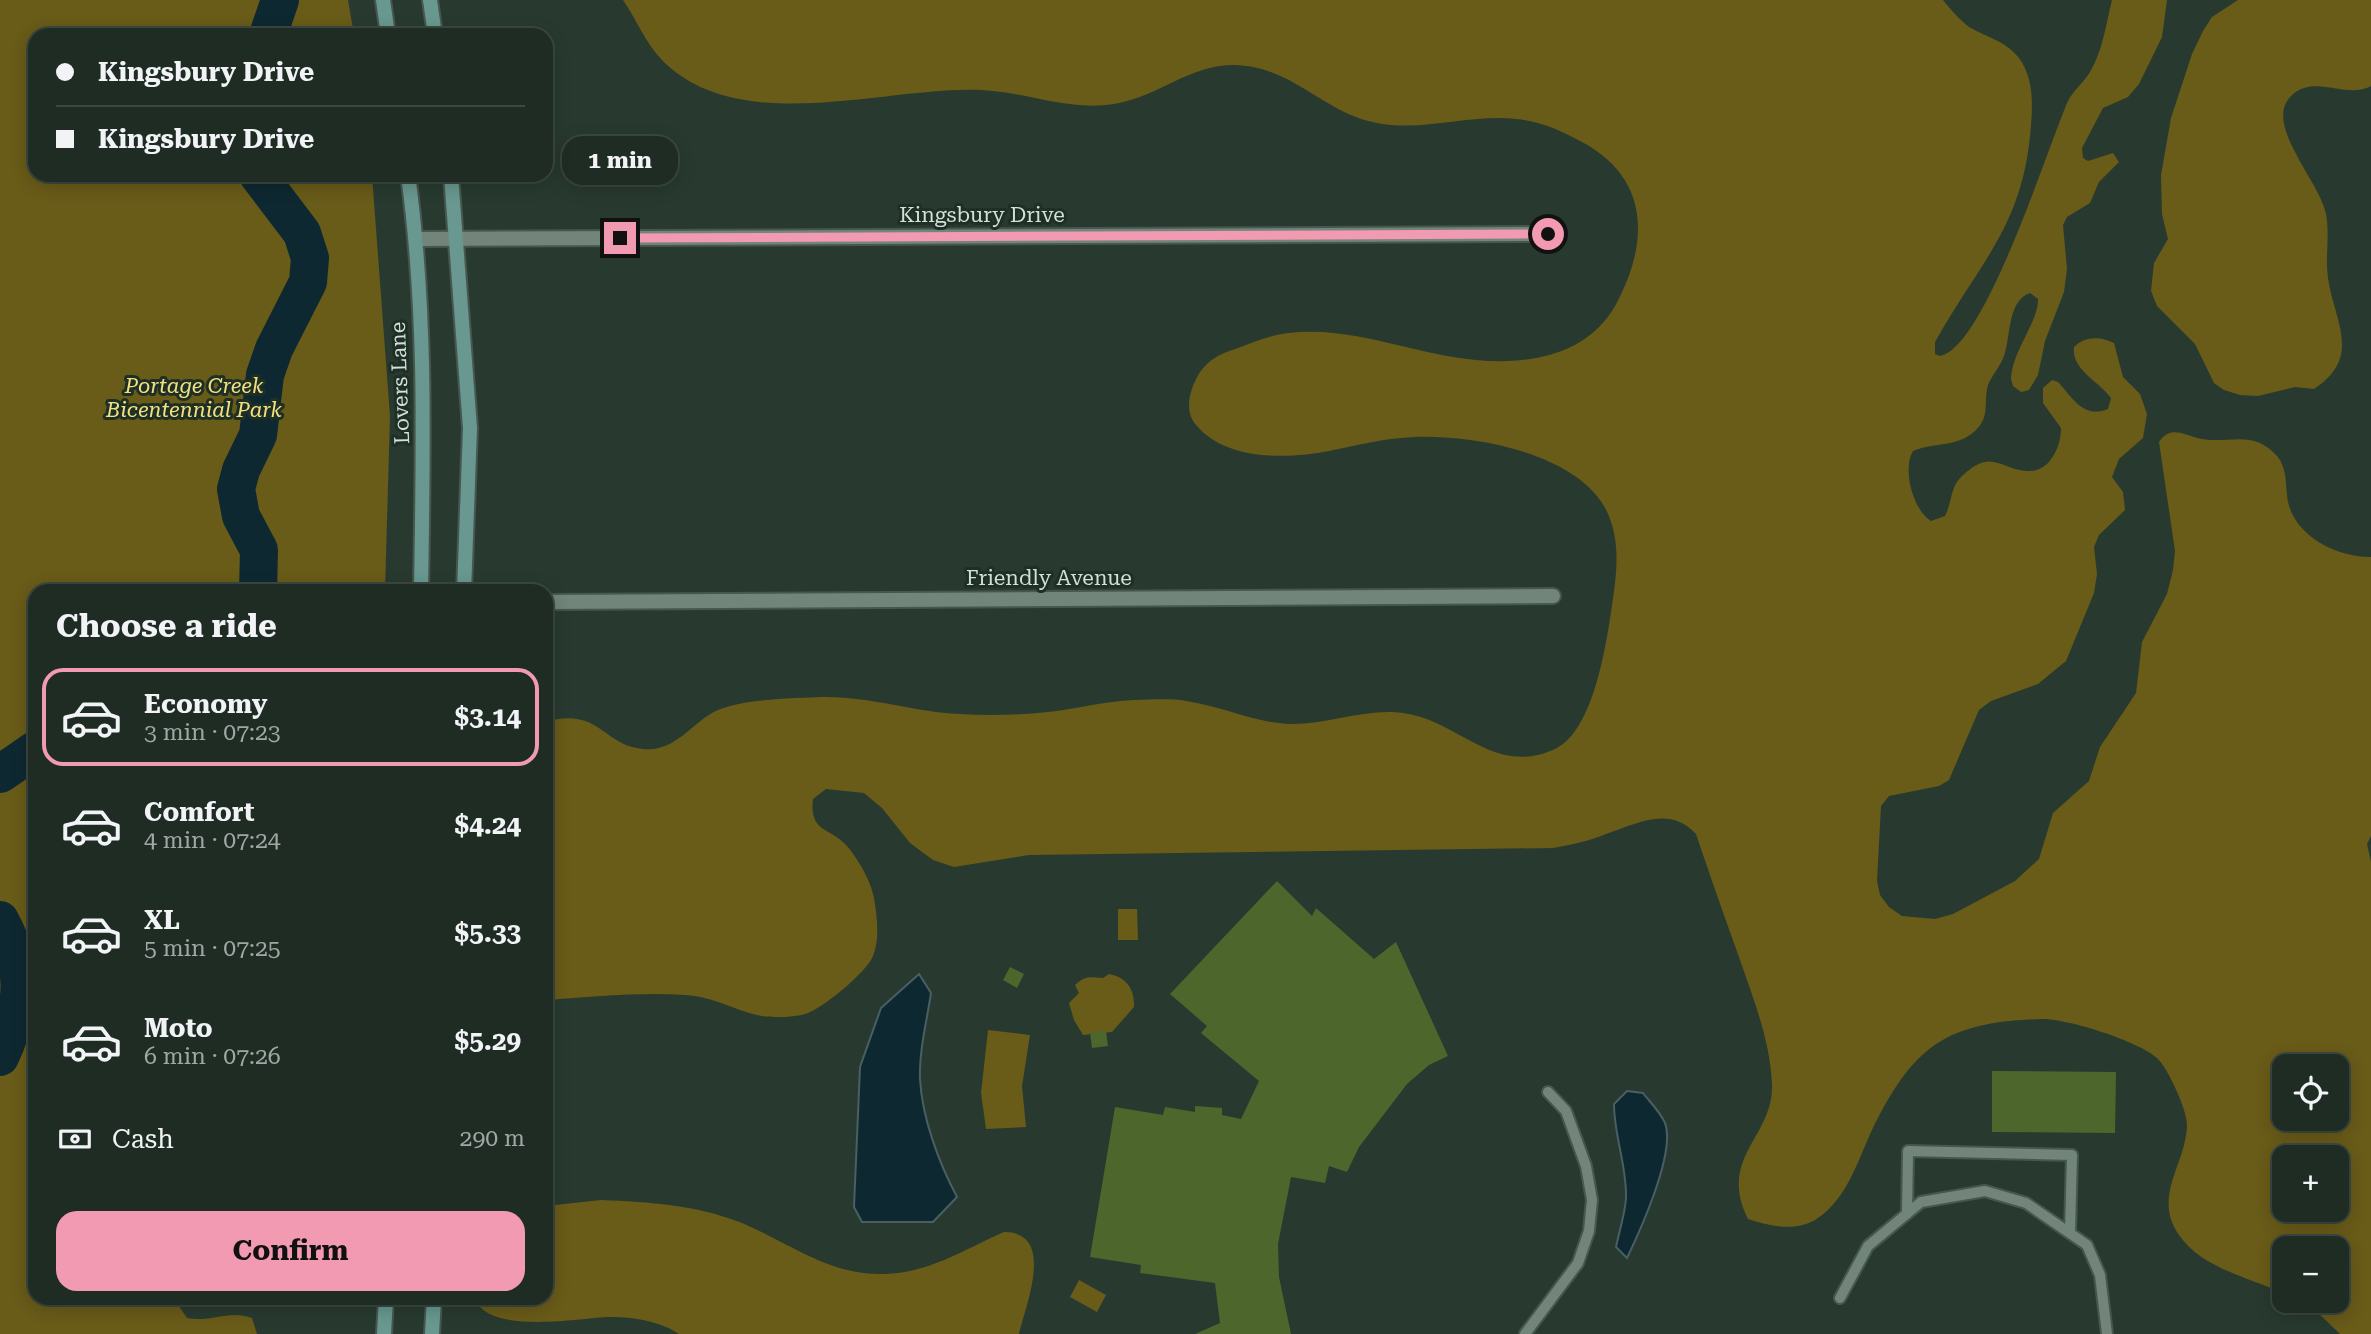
<!DOCTYPE html>
<meta charset="utf-8">
<style>
:root{--surface:#1e2c24;--page:#2b3831;--text:#f1f3f6;--muted:#a1a7a6;--line:#3c4841;--accent:#f19ab2}
body{margin:0;font-family:"Roboto Serif",serif;background:var(--page);color:var(--text);height:100vh;display:flex;flex-direction:column;font-size:26px;white-space:nowrap}
*{box-sizing:border-box;margin:0}
p{font-size:23px;color:var(--muted)}
.icon{flex:none;width:38px;height:38px;fill:none;stroke:currentColor;stroke-width:2;stroke-linecap:round;stroke-linejoin:round}
.map{position:relative;flex:1;overflow:hidden}
.panel{position:absolute;left:28px;top:584px;width:525px;height:721px;display:flex;flex-direction:column;background:var(--surface);border-radius:21px;box-shadow:0 4px 18px #0003,0 0 0 2px var(--line)}
.panel>*{flex:none}
.guide{position:absolute;left:28px;top:28px;width:525px;height:154px;border-radius:21px;box-shadow:0 4px 18px #0003,0 0 0 2px var(--line);display:grid;align-content:center;height:154px;padding:0 28px;background:var(--surface)}
.controls{position:absolute;left:2272px;top:1054px;display:grid;gap:14px}
.controls a{display:grid;place-items:center;width:77px;height:77px;border-radius:14px;background:var(--surface);box-shadow:0 4px 18px #0003,0 0 0 2px var(--line);font-size:35px}
.end{position:absolute;width:32px;height:32px;margin:-16px;border:9px solid #f19ab2;background:#111;box-shadow:0 0 0 4px #111}
.from{border-radius:50%}
.bubble{position:absolute;height:49px;border-radius:21px;background:var(--surface);box-shadow:0 4px 18px #0003,0 0 0 2px var(--line);font-size:23px;font-weight:700;line-height:49px;text-align:center}
.guide b{display:flex;align-items:center;gap:24px;height:66px;font-size:26px}
.guide b+b{border-top:2px solid var(--line)}
.guide i{width:18px;height:18px;background:var(--text)}
ul{padding:0;list-style:none}
li{display:flex;align-items:center;gap:21px;height:98px;margin:0 14px 10px;padding:0 14px;border:4px solid transparent;border-radius:21px}
li div{flex:1}
li b{display:block;font-size:26px}
li em{font-style:normal;font-weight:700}
li.on{border-color:var(--accent)}
li>.icon{width:63px;height:63px;stroke-width:1.5}
h2{padding:0 28px;font-size:32px;line-height:84px}
.pay{display:flex;align-items:center;gap:18px;height:77px;padding:0 28px;font-size:26px}
.pay p{margin-inline-start:auto}
.button{display:flex;gap:14px;margin-top:auto;padding:14px 28px}
.button a{flex:1;height:80px;border-radius:21px;background:var(--accent);color:#111;font-size:28px;font-weight:700;line-height:80px;text-align:center}
.map>svg:first-child{display:block}
</style>
<div class="map">
<svg width="2371" height="1334" viewBox="0 0 2371 1334">
<rect width="100%" height="100%" fill="#283a30"/>
<path fill="#695b18" fill-rule="evenodd" d="M 0,0 L 348,0 L 354,35 L 35,35 L 35,175 L 372,175 L 390,416 L 385,591 L 35,592 L 35,1298 L 174,1299 L 187,1318 C 210,1323 230,1309 252,1318 L 257,1334 L 0,1334 Z
M 623,0 L 1943,0 C 1950,9 1960,20 1969,27 C 1986,37 2006,41 2019,58 C 2033,77 2033,102 2031,125 C 2024,225 1981,260 1935,342 L 1935,354 L 1940,356 C 1985,348 2048,146 2068,101 C 2073,91 2084,82 2090,72 C 2103,50 2106,24 2112,0 L 2167,0 L 2162,37 L 2139,84 L 2128,97 L 2103,108 L 2082,148 L 2083,158 L 2088,161 L 2113,153 L 2119,162 L 2099,182 L 2090,203 L 2067,217 L 2063,225 L 2067,269 L 2064,292 L 2045,341 L 2038,375 L 2029,390 L 2021,392 L 2013,386 L 2011,379 C 2012,351 2039,321 2038,299 L 2030,293 C 2007,301 2011,337 2004,356 C 2000,367 1992,375 1988,385 C 1983,403 1991,416 1975,431 C 1956,448 1934,442 1913,451 C 1902,469 1913,510 1931,521 L 1945,516 C 1952,503 1950,487 1962,476 C 1992,447 2000,470 2028,471 C 2050,472 2061,447 2061,428 L 2043,403 L 2043,388 L 2052,380 L 2058,382 C 2073,398 2083,419 2108,409 L 2111,398 C 2100,382 2071,370 2074,347 C 2085,336 2100,336 2114,343 L 2123,377 L 2140,394 L 2147,414 L 2143,438 L 2119,459 L 2112,477 L 2123,492 L 2125,510 L 2099,535 L 2094,547 L 2097,574 L 2094,593 L 2066,661 L 2038,684 L 1991,701 L 1979,710 L 1949,780 L 1939,786 L 1889,796 L 1881,806 L 1877,881 L 1880,895 L 1889,907 L 1902,916 L 1935,919 L 1953,914 L 2015,881 L 2039,859 L 2053,813 L 2089,781 L 2100,747 L 2136,693 L 2142,642 L 2167,594 L 2173,570 L 2175,551 L 2159,442 C 2171,424 2185,436 2202,439 C 2230,444 2253,429 2277,456 C 2288,469 2285,486 2288,502 C 2296,537 2337,557 2371,557 L 2371,836 L 2367,844 L 2371,862 L 2371,1334 L 2340,1334 L 2314,1309 L 2297,1300 L 2336,1300 L 2336,1248 L 2284,1248 L 2284,1294 C 2250,1277 2202,1269 2179,1235 C 2152,1196 2186,1165 2187,1125 C 2187,1110 2168,1068 2157,1058 C 2138,1041 2068,1019 2043,1019 C 2009,1020 1972,1023 1941,1041 C 1912,1058 1893,1089 1878,1118 C 1860,1151 1850,1199 1815,1220 C 1794,1232 1769,1226 1748,1219 C 1717,1157 1774,1137 1772,1084 C 1770,1040 1754,1001 1740,960 C 1725,918 1710,876 1696,834 C 1669,805 1637,824 1606,834 C 1589,841 1571,845 1553,848 L 1029,855 L 954,867 L 933,860 L 910,843 L 882,808 L 864,793 L 826,789 L 813,799 C 809,833 830,827 847,846 C 858,859 871,881 874,898 C 877,917 880,938 873,956 C 867,972 821,1010 805,1014 C 791,1018 770,1018 757,1015 C 731,1009 715,997 685,995 C 638,992 593,997 546,1000 L 547,721 C 601,708 602,745 643,749 C 677,752 691,722 718,710 C 743,699 794,698 822,697 C 870,696 913,712 960,714 C 989,716 1019,715 1048,712 C 1077,709 1104,701 1134,700 C 1151,700 1169,698 1186,701 C 1221,706 1253,722 1288,724 C 1324,725 1357,711 1392,712 C 1455,713 1490,779 1555,749 C 1596,730 1608,634 1614,591 C 1618,563 1619,532 1604,506 C 1572,452 1473,435 1415,437 C 1385,438 1358,445 1329,451 C 1288,459 1227,461 1197,426 C 1184,412 1189,393 1197,377 C 1207,360 1219,354 1238,348 C 1253,342 1271,335 1288,333 C 1367,323 1445,372 1530,359 C 1565,354 1597,338 1615,306 C 1649,244 1651,179 1582,142 C 1562,131 1540,121 1516,119 C 1469,114 1424,132 1377,123 C 1323,113 1293,66 1234,65 C 1190,65 1160,95 1119,103 C 1073,113 1027,92 981,90 C 884,86 738,139 661,59 C 645,42 636,19 623,0 ZM 2284,1066 L 2336,1066 L 2336,1118 L 2284,1118 ZM 2284,1157 L 2336,1157 L 2336,1209 L 2284,1209 Z
M 2238,0 L 2371,0 L 2371,86 C 2346,100 2313,72 2290,97 C 2264,125 2320,182 2326,214 C 2330,235 2325,257 2328,278 C 2334,321 2363,357 2314,389 L 2295,387 L 2258,396 L 2240,395 L 2224,390 L 2214,383 L 2195,344 L 2157,306 L 2151,291 L 2154,263 L 2168,239 L 2162,214 L 2161,175 L 2171,118 L 2192,54 L 2203,31 L 2212,17 Z
M 1118,909 L 1137,909 L 1138,940 L 1118,940 Z
M 1109,974 C 1126,977 1135,989 1134,1007 L 1112,1032 L 1083,1035 L 1074,1020 L 1069,1003 L 1079,993 L 1075,985 C 1085,975 1092,977 1103,978 Z
M 988,1030 L 1030,1035 L 1022,1086 L 1026,1127 L 986,1129 L 981,1093 Z
M 601,1200 C 650,1202 696,1205 742,1223 C 790,1243 830,1276 885,1274 C 929,1273 965,1249 1004,1232 C 1056,1232 1026,1304 1019,1334 L 679,1334 C 661,1321 629,1316 606,1317 C 576,1319 488,1334 475,1299 L 546,1298 L 546,1206 Z
M 1079,1280 L 1106,1295 L 1097,1312 L 1070,1297 Z"/>
<path fill="#0e2831" stroke="#495f63" stroke-width="2" d="M 919,974 L 931,993 C 927,1020 919,1051 920,1079 C 922,1118 939,1163 957,1197 L 933,1222 L 862,1222 L 854,1207 L 860,1067 L 881,1008 Z
M 1627,1091 L 1643,1093 C 1650,1102 1661,1113 1665,1123 C 1676,1152 1640,1231 1627,1258 L 1616,1247 C 1619,1232 1625,1214 1626,1198 C 1627,1166 1614,1136 1614,1104 Z"/>
<g fill="none" stroke-linecap="round" stroke-linejoin="round">
<path stroke="#0e2831" stroke-width="38" d="M 268,35 L 280,0
M 258,175 L 302,233 L 310,258 L 308,282 L 274,349 L 265,375 L 258,435 L 241,470 L 236,489 L 241,516 L 259,550 L 258,592
M 0,774 L 35,750
M 0,920 C 28,972 24,1005 0,1057"/>
</g>
<path fill="#4d662c" d="M 1277,881 L 1312,916 L 1316,908 L 1374,959 L 1396,942 L 1448,1056 L 1429,1065 L 1407,1084 L 1359,1147 L 1347,1172 L 1329,1166 L 1325,1183 L 1291,1177 L 1278,1244 L 1279,1277 L 1291,1334 L 1195,1334 L 1220,1323 L 1215,1283 L 1140,1273 L 1141,1265 L 1090,1257 L 1115,1107 L 1163,1115 L 1165,1107 L 1195,1112 L 1195,1106 L 1222,1108 L 1222,1115 L 1241,1119 L 1259,1081 L 1201,1033 L 1207,1026 L 1170,994 Z
M 1010,967 L 1024,974 L 1017,988 L 1003,980 Z
M 1106,1031 L 1108,1046 L 1092,1048 L 1090,1032 Z
M 1992,1071 L 2116,1072 L 2115,1133 L 1992,1132 Z"/>
<g fill="none" stroke-linecap="round" stroke-linejoin="round">
<defs>
<path id="lane" d="M 1907,1214 L 1908,1151 L 2072,1155 L 2070,1233
M 1840,1298 L 1868,1246 L 1921,1202 L 1985,1191 L 2026,1203 L 2087,1245 L 2100,1275 L 2107,1334
M 1525,1334 L 1578,1263 L 1589,1231 L 1592,1200 L 1586,1166 L 1566,1111 L 1548,1092"/>
<path id="street" d="M 417,239 L 1548,234
M 546,602 L 1553,596"/>
<path id="secondary" d="M 383,0 L 388,35
M 430,0 L 435,35
M 408,175 C 427,313 423,453 421,592
M 451,175 L 470,428 L 464,592
M 384,1334 L 386,1298
M 432,1334 L 434,1298"/>
</defs>
<use href="#lane" stroke="#47564e" stroke-width="14"/>
<use href="#street" stroke="#47564e" stroke-width="18"/>
<use href="#secondary" stroke="#47564e" stroke-width="18"/>
<use href="#lane" stroke="#72857a" stroke-width="10"/>
<use href="#street" stroke="#72857a" stroke-width="14"/>
<use href="#secondary" stroke="#68988f" stroke-width="14"/>
</g>
<g fill="none" stroke-linecap="round" stroke-linejoin="round">
<path stroke="#f19ab2" stroke-width="9" d="M 620,238 L 1548,234"/>
</g>
<g text-anchor="middle" dominant-baseline="central" stroke-width="6" stroke-linejoin="round" paint-order="stroke">
<g font-size="21" fill="#d4dfd9" stroke="#1e3026">
<text x="982" y="215">Kingsbury Drive</text>
<text transform="translate(400 383) rotate(-92)">Lovers Lane</text>
<text x="1049" y="578">Friendly Avenue</text>
</g>
<g font-size="21" font-style="italic" fill="#f5e080" stroke="#1e3026">
<text x="194" y="386">Portage Creek<tspan x="194" dy="24">Bicentennial Park</tspan></text>
</g>
</g>
</svg>
<div class="controls">
<a><svg class="icon" aria-label="locate" viewBox="0 0 24 24"><circle cx="12" cy="12" r="6"/><path d="M12 2v4M12 18v4M2 12h4M18 12h4"/></svg></a>
<a>+</a>
<a>−</a>
</div>
<i class="end from" style="left:1548px;top:234px"></i>
<i class="end" style="left:620px;top:238px"></i>
<div class="bubble" style="left:562px;top:136px;width:116px">1 min</div>
<div class="guide">
<b><i class="from"></i>Kingsbury Drive</b>
<b><i></i>Kingsbury Drive</b>
</div>
<section class="panel">
<h2>Choose a ride</h2>
<ul>
<li class="on"><svg class="icon" aria-label="car" viewBox="0 0 24 24"><path d="M5 17H2v-5l4-1 3-4h7l3 4 3 1v5h-3M9 17h6M6 11h13"/><circle cx="7" cy="17" r="2"/><circle cx="17" cy="17" r="2"/></svg><div><b>Economy</b><p>3 min · 07:23</p></div><em>$3.14</em></li>
<li><svg class="icon" aria-label="car" viewBox="0 0 24 24"><path d="M5 17H2v-5l4-1 3-4h7l3 4 3 1v5h-3M9 17h6M6 11h13"/><circle cx="7" cy="17" r="2"/><circle cx="17" cy="17" r="2"/></svg><div><b>Comfort</b><p>4 min · 07:24</p></div><em>$4.24</em></li>
<li><svg class="icon" aria-label="car" viewBox="0 0 24 24"><path d="M5 17H2v-5l4-1 3-4h7l3 4 3 1v5h-3M9 17h6M6 11h13"/><circle cx="7" cy="17" r="2"/><circle cx="17" cy="17" r="2"/></svg><div><b>XL</b><p>5 min · 07:25</p></div><em>$5.33</em></li>
<li><svg class="icon" aria-label="car" viewBox="0 0 24 24"><path d="M5 17H2v-5l4-1 3-4h7l3 4 3 1v5h-3M9 17h6M6 11h13"/><circle cx="7" cy="17" r="2"/><circle cx="17" cy="17" r="2"/></svg><div><b>Moto</b><p>6 min · 07:26</p></div><em>$5.29</em></li>
</ul>
<div class="pay"><svg class="icon" aria-label="cash" viewBox="0 0 24 24"><path d="M3 7h18v10H3z"/><circle cx="12" cy="12" r="2"/></svg>Cash<p>290 m</p></div>
<div class="button"><a>Confirm</a></div>
</section>
</div>
